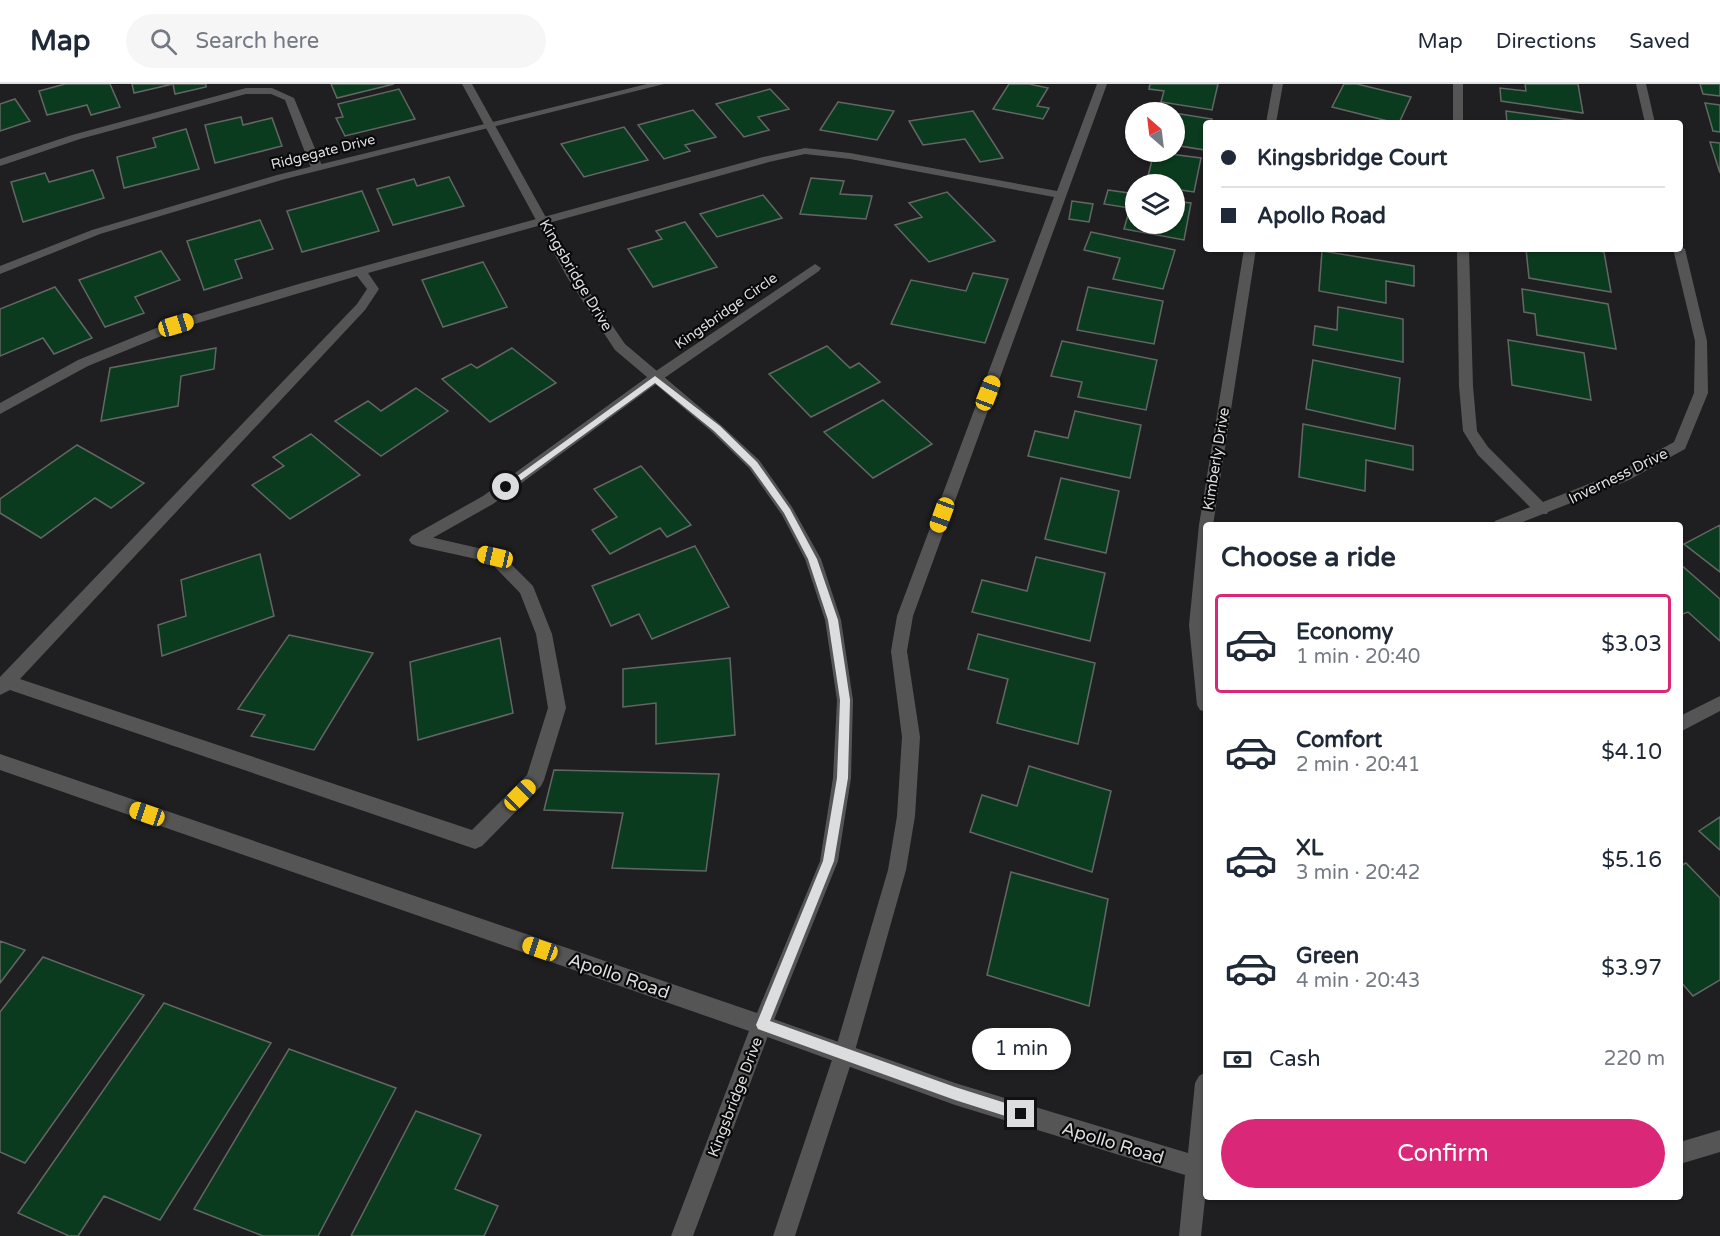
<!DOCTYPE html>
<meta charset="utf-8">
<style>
:root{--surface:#fff;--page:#f6f6f7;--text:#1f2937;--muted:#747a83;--line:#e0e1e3;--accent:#db2777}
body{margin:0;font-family:"Varela Round",sans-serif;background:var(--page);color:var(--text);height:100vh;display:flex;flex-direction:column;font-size:22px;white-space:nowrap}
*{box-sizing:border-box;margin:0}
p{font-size:20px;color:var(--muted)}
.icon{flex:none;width:33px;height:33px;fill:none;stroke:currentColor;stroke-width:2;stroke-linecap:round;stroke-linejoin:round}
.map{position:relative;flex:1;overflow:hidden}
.panel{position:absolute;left:1203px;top:438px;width:480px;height:678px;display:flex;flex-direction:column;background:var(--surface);border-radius:6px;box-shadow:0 2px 4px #0004}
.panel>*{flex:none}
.banner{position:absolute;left:1203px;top:36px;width:480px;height:132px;border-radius:6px;box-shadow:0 2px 4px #0004;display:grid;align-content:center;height:132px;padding:0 18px;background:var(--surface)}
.needle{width:39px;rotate:332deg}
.tools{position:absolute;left:1125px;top:18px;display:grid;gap:12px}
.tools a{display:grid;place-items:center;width:60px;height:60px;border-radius:50%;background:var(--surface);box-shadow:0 2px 4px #0004;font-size:30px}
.end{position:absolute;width:27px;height:27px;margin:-14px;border:8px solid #dcddde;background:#111;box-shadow:0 0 0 3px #111}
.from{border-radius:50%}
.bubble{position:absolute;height:42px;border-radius:21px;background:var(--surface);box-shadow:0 2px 4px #0004;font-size:20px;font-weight:600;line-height:42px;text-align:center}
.car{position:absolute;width:18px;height:36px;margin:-18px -9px;border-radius:8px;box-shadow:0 0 4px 2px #0007;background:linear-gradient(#f5c518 24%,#345 0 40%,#f5c518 0 76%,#345 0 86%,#f5c518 0)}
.banner b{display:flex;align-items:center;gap:21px;height:57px;font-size:22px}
.banner b+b{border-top:2px solid var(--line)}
.banner i{width:15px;height:15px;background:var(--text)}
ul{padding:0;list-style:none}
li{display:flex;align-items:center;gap:18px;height:99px;margin:0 12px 9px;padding:0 6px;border:3px solid transparent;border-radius:6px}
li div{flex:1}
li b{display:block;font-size:22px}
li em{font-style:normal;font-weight:600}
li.selected{border-color:var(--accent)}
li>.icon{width:54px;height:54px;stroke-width:1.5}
h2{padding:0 18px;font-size:27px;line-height:72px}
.pay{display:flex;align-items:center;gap:15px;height:66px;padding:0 18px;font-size:22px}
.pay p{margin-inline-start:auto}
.action{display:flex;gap:12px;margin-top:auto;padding:12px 18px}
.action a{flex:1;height:69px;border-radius:36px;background:var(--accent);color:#fff;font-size:24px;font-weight:600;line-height:69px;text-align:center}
header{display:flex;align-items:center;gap:36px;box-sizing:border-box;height:84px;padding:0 30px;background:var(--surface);border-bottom:2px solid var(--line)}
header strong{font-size:28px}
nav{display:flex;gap:33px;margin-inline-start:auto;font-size:21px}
.search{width:420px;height:54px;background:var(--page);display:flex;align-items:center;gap:15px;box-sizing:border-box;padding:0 21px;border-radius:33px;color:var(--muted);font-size:22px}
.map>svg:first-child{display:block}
</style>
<header>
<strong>Map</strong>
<div class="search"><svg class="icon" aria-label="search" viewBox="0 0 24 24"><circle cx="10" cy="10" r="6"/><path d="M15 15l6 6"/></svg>Search here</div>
<nav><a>Map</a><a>Directions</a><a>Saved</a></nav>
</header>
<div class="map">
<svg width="1720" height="1152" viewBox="0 0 1720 1152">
<rect width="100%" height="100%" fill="#1f1f22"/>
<path fill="#0b3b1e" stroke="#646664" stroke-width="1.5" d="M 65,0 L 110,0 L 120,23 L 91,31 L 87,21 L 47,31 L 39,7 Z
M 132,0 L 206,0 L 206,3 L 175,10 L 173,0 L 134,9 Z
M 331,0 L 394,0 L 337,14 Z
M 1009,0 L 1029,0 L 1048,4 L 1037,22 L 1049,24 L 1043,35 L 993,25 Z
M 1150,0 L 1218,0 L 1212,26 L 1161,18 L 1164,7 L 1149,5 Z
M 1344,0 L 1357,0 L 1411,13 L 1399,39 L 1396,39 L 1332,23 Z
M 1525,0 L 1578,0 L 1583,29 L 1501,17 L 1500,4 L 1526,7 Z
M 1700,0 L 1720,0 L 1720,12 L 1703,10 Z
M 399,5 L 415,35 L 345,52 L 336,34 L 343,33 L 338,20 Z
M 770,5 L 789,25 L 758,33 L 769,46 L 744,53 L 716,20 Z
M 15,15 L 30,37 L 0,47 L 0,20 Z
M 838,18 L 894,27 L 877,56 L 820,46 Z
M 1705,19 L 1720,21 L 1720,48 L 1713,47 Z
M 693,26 L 716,53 L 685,61 L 690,67 L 664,75 L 638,41 Z
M 973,27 L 1003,74 L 980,78 L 965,55 L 923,61 L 909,37 Z
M 1506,27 L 1585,38 L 1585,39 L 1507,39 Z
M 1174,29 L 1212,35 L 1211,39 L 1206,39 L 1205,66 L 1174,61 Z
M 241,33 L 243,41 L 272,34 L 282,62 L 215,79 L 205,41 Z
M 1130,39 L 1136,40 L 1136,55 L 1126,54 Z
M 624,43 L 648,76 L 584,93 L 561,60 Z
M 186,45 L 199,85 L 124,104 L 117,73 L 156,63 L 153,54 Z
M 1710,58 L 1720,59 L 1720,89 Z
M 1154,68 L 1201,74 L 1194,108 L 1174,105 L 1174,100 L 1146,100 Z
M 93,86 L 104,114 L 23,138 L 11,98 L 45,89 L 49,98 Z
M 449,93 L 464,122 L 393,141 L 377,105 L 414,95 L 417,102 Z
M 811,94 L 844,97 L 840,110 L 872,112 L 866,135 L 800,130 Z
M 1108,106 L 1136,110 L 1136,140 L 1174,140 L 1174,117 L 1191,119 L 1184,156 L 1124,145 L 1130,124 L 1104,120 Z
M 362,107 L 379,147 L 302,168 L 287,127 Z
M 947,108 L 995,157 L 929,178 L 895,141 L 922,133 L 909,119 Z
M 763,111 L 782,134 L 717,153 L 700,130 Z
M 1072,117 L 1093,120 L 1089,138 L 1069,135 Z
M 260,136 L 273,165 L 235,176 L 242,194 L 204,206 L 187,157 Z
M 685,138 L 717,183 L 653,203 L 628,165 L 662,155 L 656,147 Z
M 1091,148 L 1175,166 L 1163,205 L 1113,195 L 1120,174 L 1084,166 Z
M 1526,165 L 1584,165 L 1604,168 L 1611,208 L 1529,194 Z
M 161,167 L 180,196 L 135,213 L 144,229 L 105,243 L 79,196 Z
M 1322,167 L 1414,182 L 1414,202 L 1386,197 L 1386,219 L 1319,207 Z
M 483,178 L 507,223 L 443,243 L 422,196 Z
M 973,189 L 1008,195 L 985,259 L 891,240 L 911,196 L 966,207 Z
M 55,203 L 92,254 L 54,270 L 43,254 L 0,272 L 0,225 Z
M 1088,203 L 1163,217 L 1154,260 L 1077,246 Z
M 1522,205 L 1608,220 L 1616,265 L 1537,251 L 1535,230 L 1524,228 Z
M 1338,223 L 1403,235 L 1403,278 L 1313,261 L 1315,242 L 1337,246 Z
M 1508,256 L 1584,269 L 1591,316 L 1512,301 Z
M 1062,257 L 1157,276 L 1146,326 L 1078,313 L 1082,298 L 1051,292 Z
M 827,262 L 850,284 L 859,279 L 880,298 L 811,333 L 769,290 Z
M 216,264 L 214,285 L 181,292 L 178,322 L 101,337 L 110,284 Z
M 512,264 L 556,299 L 490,338 L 442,295 L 471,280 L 477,284 Z
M 1313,276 L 1400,294 L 1395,345 L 1306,325 Z
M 416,304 L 448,327 L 381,372 L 335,337 L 368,317 L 381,327 Z
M 883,316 L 932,360 L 873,394 L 824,348 Z
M 1075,327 L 1141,341 L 1130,394 L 1028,372 L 1035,347 L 1068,354 Z
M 1303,340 L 1413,362 L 1413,386 L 1366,376 L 1365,407 L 1299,393 Z
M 311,350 L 360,391 L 290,435 L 252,401 L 284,382 L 273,373 Z
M 77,361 L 144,399 L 111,424 L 95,414 L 41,454 L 0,429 L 0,415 Z
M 641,382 L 691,441 L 667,453 L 660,444 L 610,470 L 592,446 L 617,433 L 594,405 Z
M 1061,394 L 1119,407 L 1106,469 L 1045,455 Z
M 1720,441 L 1720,488 L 1684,460 Z
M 695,462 L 729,523 L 652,555 L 639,530 L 611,542 L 592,502 Z
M 260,470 L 274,532 L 162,572 L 158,541 L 186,532 L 181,496 Z
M 1036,473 L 1105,489 L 1090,557 L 972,528 L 982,496 L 1027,507 Z
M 1680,480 L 1720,515 L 1720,557 L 1688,528 L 1680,531 Z
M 978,550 L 1095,579 L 1078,660 L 997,639 L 1008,595 L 968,585 Z
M 289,551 L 373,569 L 314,666 L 251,652 L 265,631 L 238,625 Z
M 500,554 L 513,629 L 418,656 L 410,578 Z
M 730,574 L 735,651 L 656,660 L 656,619 L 623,623 L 623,585 Z
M 1029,682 L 1111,707 L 1092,788 L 970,748 L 982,711 L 1017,722 Z
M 554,686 L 719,690 L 706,787 L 612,784 L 623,729 L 544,726 Z
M 1720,733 L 1720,766 L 1699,747 Z
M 1686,779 L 1720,814 L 1720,896 L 1693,912 L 1680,897 L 1680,782 Z
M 1011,788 L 1108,815 L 1089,922 L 987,891 Z
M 0,857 L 25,866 L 0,899 Z
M 43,873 L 144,911 L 25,1079 L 0,1068 L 0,928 Z
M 164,919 L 271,959 L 160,1136 L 104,1112 L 78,1152 L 69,1152 L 18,1129 Z
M 289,965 L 396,1004 L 318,1152 L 263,1152 L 194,1125 Z
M 416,1027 L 481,1051 L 455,1105 L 498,1122 L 484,1152 L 351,1152 Z"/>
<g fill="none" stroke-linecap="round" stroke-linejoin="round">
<path fill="#555556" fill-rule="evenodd" d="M 1097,0 L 1107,0 L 913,532 L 907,567 L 920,653 L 915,732 L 906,786 L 854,970 L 795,1152 L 773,1152 L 834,970 L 888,786 L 897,732 L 902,653 L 891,567 L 897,532 L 1054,113 L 850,75 L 805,70 L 769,78 L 368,189 L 379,205 L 365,226 L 20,595 L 472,746 L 527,691 L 548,624 L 536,550 L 520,509 L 490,478 L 417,462 L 412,460 L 409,456 L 412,452 L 417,450 L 500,469 L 533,502 L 552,550 L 566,624 L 544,696 L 541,702 L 482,762 L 475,765 L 10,606 L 0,611 L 0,593 L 357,220 L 367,205 L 357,192 L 181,244 L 88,282 L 0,330 L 0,319 L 78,276 L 171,238 L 302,199 L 763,73 L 805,64 L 850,69 L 1057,107 Z
M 1453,0 L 1463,0 L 1463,39 L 1453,39 Z
M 272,4 L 294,14 L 323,84 L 321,86 L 313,86 L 311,84 L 285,16 L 271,10 L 246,10 L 80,55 L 0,82 L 0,75 L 72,51 L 246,4 Z
M 1457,165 L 1469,165 L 1473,302 L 1477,347 L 1488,363 L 1547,422 L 1549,426 L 1547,430 L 1537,430 L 1478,371 L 1463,347 L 1459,302 Z
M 1720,612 L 1720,627 L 1680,648 L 1680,632 Z"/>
<path fill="#555556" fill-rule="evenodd" d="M 647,0 L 664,0 L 285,95 L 100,150 L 0,190 L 0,182 L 92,146 L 277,91 Z
M 1273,0 L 1283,0 L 1276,39 L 1266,39 Z
M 1636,0 L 1646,0 L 1655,39 L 1645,39 Z
M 1680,162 L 1685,165 L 1707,257 L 1708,309 L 1685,365 L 1629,396 L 1515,441 L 1493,441 L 1495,437 L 1619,388 L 1674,358 L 1694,309 L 1695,257 L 1673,165 L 1680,165 Z
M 1244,165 L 1256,165 L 1213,441 L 1206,441 L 1206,628 L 1200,626 L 1197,621 L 1189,541 L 1199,441 Z
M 815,180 L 821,184 L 819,187 L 660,297 L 493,420 L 422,460 L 412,460 L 409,456 L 412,452 L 483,412 L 650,291 Z
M 762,931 L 955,999 L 1188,1069 L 1195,999 L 1199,992 L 1206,988 L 1206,1106 L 1201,1152 L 1179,1152 L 1185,1091 L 955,1021 L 762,951 L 755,948 L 752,941 L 755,934 Z
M 1720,1046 L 1720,1068 L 1680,1080 L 1680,1058 Z"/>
<path fill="#555556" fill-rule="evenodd" d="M 462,0 L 472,0 L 579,193 L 625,260 L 722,342 L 759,376 L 792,423 L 821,475 L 841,536 L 853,616 L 851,694 L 838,777 L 772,941 L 693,1152 L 671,1152 L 749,947 L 0,686 L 0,670 L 757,929 L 820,777 L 833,694 L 837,616 L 825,536 L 805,475 L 782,431 L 749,384 L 712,348 L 615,266 L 567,193 Z"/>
</g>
<path fill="#dcddde" d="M 655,292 L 720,342 L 757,378 L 790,425 L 817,475 L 838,536 L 850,616 L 848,694 L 834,777 L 770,937 L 955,1003 L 1021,1024 L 1026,1026 L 1027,1030 L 1026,1035 L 1021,1037 L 955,1016 L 758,945 L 756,941 L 823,777 L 837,694 L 840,616 L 828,536 L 808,475 L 784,429 L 751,383 L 714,347 L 655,299 L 509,405 L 502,403 Z"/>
<g text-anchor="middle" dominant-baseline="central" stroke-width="4.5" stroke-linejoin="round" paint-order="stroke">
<g font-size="14" fill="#dcddde" stroke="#09090a">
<text transform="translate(323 68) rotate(-14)">Ridgegate Drive</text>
<text transform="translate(726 227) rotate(-35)">Kingsbridge Circle</text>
</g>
<g font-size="15" fill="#dcddde" stroke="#09090a">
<text transform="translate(576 191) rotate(59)">Kingsbridge Drive</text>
<text transform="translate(1216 375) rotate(-81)">Kimberly Drive</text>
<text transform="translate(1618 392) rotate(-26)">Inverness Drive</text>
<text transform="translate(735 1013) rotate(-69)">Kingsbridge Drive</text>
</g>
<g font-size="18" fill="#dcddde" stroke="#09090a">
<text transform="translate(619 892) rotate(19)">Apollo Road</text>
<text transform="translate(1113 1059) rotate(17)">Apollo Road</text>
</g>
</g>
</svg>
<div class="tools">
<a><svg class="needle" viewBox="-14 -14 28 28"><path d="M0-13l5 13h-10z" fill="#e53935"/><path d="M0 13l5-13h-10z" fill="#747a83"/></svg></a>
<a><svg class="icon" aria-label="layers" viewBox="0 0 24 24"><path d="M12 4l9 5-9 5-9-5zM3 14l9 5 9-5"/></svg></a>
</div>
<i class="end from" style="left:506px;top:403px"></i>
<i class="end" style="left:1021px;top:1030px"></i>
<div class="bubble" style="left:972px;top:944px;width:99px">1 min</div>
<i class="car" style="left:176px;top:241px;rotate:73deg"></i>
<i class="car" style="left:988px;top:309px;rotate:21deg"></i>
<i class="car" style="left:942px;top:431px;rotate:200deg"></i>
<i class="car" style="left:495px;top:473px;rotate:283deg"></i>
<i class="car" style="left:520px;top:711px;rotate:45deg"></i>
<i class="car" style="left:147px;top:730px;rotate:289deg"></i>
<i class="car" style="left:540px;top:865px;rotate:289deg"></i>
<div class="banner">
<b><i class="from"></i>Kingsbridge Court</b>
<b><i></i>Apollo Road</b>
</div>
<section class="panel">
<h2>Choose a ride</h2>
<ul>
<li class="selected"><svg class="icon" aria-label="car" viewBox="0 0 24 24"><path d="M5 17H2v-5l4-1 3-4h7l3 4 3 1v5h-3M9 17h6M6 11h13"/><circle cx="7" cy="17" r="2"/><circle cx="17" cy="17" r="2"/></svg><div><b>Economy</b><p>1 min · 20:40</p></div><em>$3.03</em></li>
<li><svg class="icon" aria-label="car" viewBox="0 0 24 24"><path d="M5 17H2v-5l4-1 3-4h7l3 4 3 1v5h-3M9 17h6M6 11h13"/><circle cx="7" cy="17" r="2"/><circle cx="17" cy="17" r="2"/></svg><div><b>Comfort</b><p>2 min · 20:41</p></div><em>$4.10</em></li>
<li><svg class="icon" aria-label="car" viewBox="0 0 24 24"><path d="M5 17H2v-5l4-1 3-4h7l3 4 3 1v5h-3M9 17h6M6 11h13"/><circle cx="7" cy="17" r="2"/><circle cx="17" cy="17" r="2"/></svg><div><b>XL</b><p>3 min · 20:42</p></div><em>$5.16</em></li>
<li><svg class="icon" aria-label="car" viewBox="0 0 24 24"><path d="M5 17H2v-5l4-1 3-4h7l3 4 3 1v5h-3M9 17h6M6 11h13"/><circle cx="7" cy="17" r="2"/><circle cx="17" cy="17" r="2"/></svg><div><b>Green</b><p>4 min · 20:43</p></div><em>$3.97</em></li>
</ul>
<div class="pay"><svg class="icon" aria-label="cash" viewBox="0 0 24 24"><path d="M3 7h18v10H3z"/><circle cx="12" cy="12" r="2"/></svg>Cash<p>220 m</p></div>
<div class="action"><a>Confirm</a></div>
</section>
</div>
